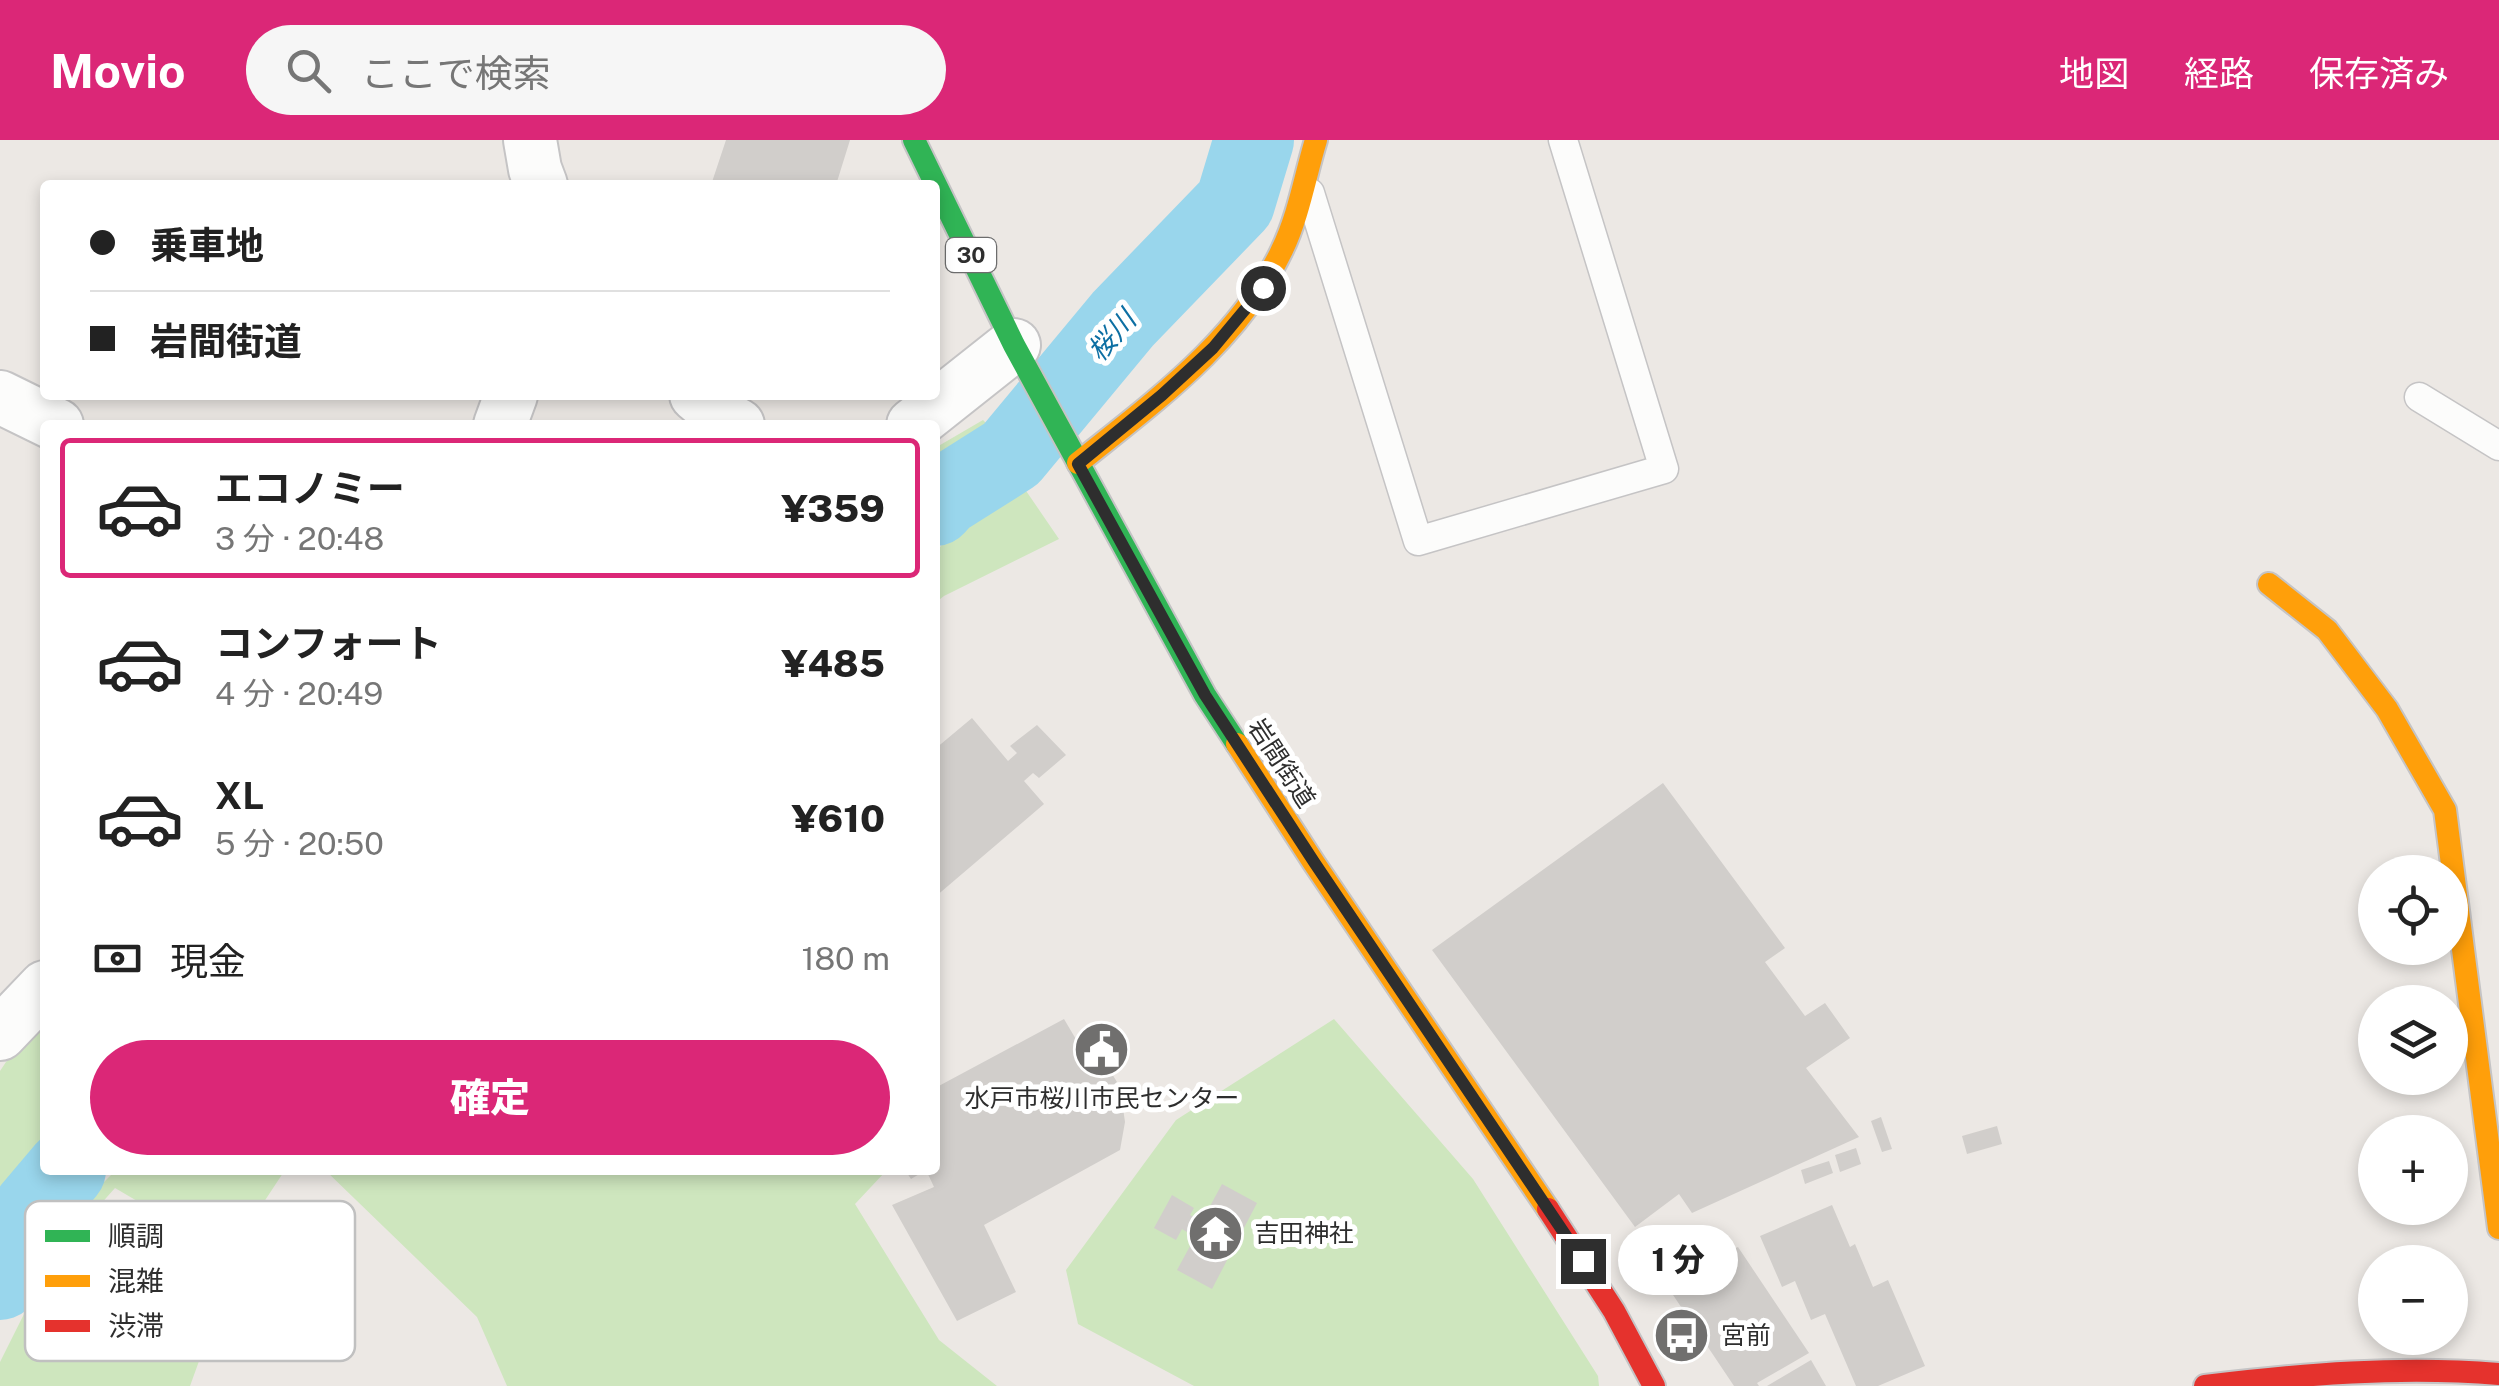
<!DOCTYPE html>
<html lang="ja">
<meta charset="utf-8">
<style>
:root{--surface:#fff;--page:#f6f6f6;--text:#222;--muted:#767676;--line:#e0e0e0;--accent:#db2777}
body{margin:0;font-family:"Public Sans","Noto Sans JP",sans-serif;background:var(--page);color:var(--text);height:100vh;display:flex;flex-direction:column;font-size:38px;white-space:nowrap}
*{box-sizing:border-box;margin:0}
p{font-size:32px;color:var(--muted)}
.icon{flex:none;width:55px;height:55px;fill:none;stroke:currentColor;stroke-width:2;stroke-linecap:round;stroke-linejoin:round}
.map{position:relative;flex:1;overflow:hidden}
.details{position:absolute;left:40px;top:280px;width:900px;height:755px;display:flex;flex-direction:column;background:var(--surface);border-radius:10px;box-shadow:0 5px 15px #0003}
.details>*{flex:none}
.hud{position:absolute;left:40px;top:40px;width:900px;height:220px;border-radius:10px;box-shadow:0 5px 15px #0003;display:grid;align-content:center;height:220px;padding:0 50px;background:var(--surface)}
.tools{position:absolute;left:2358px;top:715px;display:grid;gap:20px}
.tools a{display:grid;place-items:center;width:110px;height:110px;border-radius:50%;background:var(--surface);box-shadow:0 5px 15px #0003;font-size:50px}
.end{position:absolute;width:45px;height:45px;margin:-22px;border:12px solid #2e2e2e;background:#fff;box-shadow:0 0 0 5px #fff}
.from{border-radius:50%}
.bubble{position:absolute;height:70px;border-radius:35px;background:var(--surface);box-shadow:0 5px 15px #0003;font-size:32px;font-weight:800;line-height:70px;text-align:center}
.hud b{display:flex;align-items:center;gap:35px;height:95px;font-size:38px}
.hud b+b{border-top:2px solid var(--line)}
.hud i{width:25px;height:25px;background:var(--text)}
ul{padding:18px 0 0;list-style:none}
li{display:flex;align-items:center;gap:30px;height:140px;margin:0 20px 15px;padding:0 30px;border:5px solid transparent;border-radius:10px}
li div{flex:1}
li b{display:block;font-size:38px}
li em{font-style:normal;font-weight:800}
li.active{border-color:var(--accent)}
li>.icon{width:90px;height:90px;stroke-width:1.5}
.pay{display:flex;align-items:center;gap:25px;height:110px;padding:0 50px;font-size:38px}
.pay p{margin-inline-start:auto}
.cta{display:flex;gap:20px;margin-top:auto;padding:20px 50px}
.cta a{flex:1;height:115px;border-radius:60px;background:var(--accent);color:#fff;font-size:40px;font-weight:800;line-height:115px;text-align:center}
header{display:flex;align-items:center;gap:60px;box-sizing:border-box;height:140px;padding:0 50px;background:var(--accent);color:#fff}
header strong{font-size:48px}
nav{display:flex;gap:55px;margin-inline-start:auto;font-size:35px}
.search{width:700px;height:90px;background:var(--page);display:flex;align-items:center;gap:25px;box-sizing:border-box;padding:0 35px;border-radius:55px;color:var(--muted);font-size:38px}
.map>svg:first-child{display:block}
</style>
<header>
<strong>Movio</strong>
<div class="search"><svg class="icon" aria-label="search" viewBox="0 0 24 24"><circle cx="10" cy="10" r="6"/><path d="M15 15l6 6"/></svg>ここで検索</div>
<nav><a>地図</a><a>経路</a><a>保存済み</a></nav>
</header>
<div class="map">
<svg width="2499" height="1246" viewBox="0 0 2499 1246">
<rect width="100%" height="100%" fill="#ece8e4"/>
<path fill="#cee6be" d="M 983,280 L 994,291 L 935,338 L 935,308 Z
M 1020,342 L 1059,399 L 944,456 L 935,463 L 935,414 L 960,380 Z
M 1334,879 L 1473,1039 L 1598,1236 L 1599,1246 L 1194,1246 L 1078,1184 L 1066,1130 L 1176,980 Z
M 45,888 L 45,999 L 0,1058 L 0,931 L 6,922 Z
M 116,1030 L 285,1030 L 229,1115 L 115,1048 L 74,1094 L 207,1199 L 190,1246 L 0,1246 L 0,1222 L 64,1094 L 96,1050 Z
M 325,1030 L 884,1030 L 885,1032 L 855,1064 L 939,1200 L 997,1246 L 507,1246 L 477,1177 Z"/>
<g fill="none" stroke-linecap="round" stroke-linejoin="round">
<path stroke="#99d6ec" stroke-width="80" d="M 935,366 L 943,357 L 1011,314 L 1123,179 L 1235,63 L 1254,0
M 0,1140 L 33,1069 L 66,1030"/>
</g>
<path fill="#d1cecb" d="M 726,0 L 850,0 L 836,45 L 711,45 Z
M 972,578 L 1008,621 L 1017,613 L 1010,606 L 1037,585 L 1066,615 L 1039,638 L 1033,633 L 1024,641 L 1044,664 L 935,757 L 935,609 Z
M 1663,643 L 1785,808 L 1765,822 L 1805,876 L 1825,863 L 1850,898 L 1806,928 L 1859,997 L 1692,1073 L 1679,1054 L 1635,1087 L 1432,810 Z
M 1064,879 L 1077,901 L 1103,919 L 1120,947 L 1125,982 L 1120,1010 L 984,1085 L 1016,1152 L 957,1181 L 892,1065 L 934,1047 L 926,1030 L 911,1039 L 905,1030 L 935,1030 L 935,948 Z
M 1881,977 L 1892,1009 L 1882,1012 L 1871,981 Z
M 1997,986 L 2002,1004 L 1967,1014 L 1962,996 Z
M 1856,1008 L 1861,1024 L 1840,1032 L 1835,1015 Z
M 1829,1021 L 1833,1033 L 1805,1044 L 1801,1030 Z
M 1222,1044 L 1257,1063 L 1212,1149 L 1177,1130 L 1195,1097 L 1182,1089 L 1176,1100 L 1154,1088 L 1172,1055 L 1194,1068 L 1190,1075 L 1202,1081 Z
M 1832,1065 L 1850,1107 L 1855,1104 L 1873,1147 L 1888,1140 L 1925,1226 L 1878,1246 L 1856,1246 L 1825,1174 L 1811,1180 L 1795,1141 L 1782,1147 L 1760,1096 Z
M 1738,1107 L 1809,1213 L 1757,1243 L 1759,1246 L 1734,1246 L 1663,1140 Z
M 1811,1220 L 1826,1246 L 1767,1246 Z"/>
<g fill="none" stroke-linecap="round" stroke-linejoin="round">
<defs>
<path id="lane" d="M 1310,53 L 1418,401 L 1664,329 L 1563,0
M 2419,257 L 2499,306"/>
<path id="street" d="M 530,0 L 535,29 L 541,45
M 696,255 L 720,275 L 738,285
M 0,257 L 57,285
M 500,285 L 511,255
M 913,285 L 1014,205
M 0,894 L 45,847"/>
<path id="fast" d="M 914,0 L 1014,205 L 1205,555 L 1237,604"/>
<path id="slow" d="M 1078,323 C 1155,261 1239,201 1282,110 C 1299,75 1305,36 1316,0
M 2269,444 L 2327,490 L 2387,569 L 2445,670 L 2499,1088
M 1237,604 L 1314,723 L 1548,1069"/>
<path id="jam" d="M 1548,1069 L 1614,1171 L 1654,1246
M 2205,1246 C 2303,1234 2400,1226 2499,1234"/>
</defs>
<use href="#lane" stroke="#c5c4c5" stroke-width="31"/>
<use href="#street" stroke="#c5c4c5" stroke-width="56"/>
<use href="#fast" stroke="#c5c4c5" stroke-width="26"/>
<use href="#slow" stroke="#c5c4c5" stroke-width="26"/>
<use href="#jam" stroke="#c5c4c5" stroke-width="26"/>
<use href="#lane" stroke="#fcfcfb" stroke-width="28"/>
<use href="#street" stroke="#fcfcfb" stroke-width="52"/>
<use href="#fast" stroke="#30b455" stroke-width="22"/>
<use href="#slow" stroke="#ff9f0a" stroke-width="22"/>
<use href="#jam" stroke="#e5322d" stroke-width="22"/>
</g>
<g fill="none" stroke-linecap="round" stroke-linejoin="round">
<path stroke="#2e2e2e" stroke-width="12" d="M 1263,148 L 1213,208 L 1162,255 L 1078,324 L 1205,555 L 1314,722 L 1583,1121"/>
</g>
<defs>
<symbol id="civic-disc" viewBox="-11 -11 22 22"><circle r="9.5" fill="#706f6e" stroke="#fff"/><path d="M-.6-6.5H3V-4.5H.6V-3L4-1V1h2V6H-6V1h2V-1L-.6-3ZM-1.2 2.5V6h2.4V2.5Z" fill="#fff"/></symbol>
<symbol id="temple-disc" viewBox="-11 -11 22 22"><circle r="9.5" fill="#706f6e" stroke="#fff"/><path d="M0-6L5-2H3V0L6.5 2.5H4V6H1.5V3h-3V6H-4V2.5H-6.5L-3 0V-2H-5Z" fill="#fff"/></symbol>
<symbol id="bus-disc" viewBox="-11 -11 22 22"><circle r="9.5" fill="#706f6e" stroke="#fff"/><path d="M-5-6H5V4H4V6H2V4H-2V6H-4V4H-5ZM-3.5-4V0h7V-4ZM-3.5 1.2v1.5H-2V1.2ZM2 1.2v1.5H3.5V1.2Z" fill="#fff"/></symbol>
</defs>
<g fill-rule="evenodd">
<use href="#civic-disc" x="1070" y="878" width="63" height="63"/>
<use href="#temple-disc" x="1184" y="1062" width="63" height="63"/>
<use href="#bus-disc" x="1650" y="1164" width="63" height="63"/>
</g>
<g text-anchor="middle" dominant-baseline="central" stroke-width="10" stroke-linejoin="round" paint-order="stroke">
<rect fill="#fff" stroke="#6d6d6d" stroke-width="2.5" x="946" y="98" width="50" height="34" rx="8"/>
<g font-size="22" font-weight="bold" fill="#2e2e2e">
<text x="971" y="115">30</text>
</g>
<g font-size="25" fill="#2e2e2e" stroke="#fff">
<text transform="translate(1282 623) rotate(57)">岩間街道</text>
</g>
<g font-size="25" fill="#2e2e2e" stroke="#fff" text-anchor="start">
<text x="1102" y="958" text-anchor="middle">水戸市桜川市民センター</text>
<text x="1254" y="1093">吉田神社</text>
<text x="1721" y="1195">宮前</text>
</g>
<g font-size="28" font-style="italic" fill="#0d6fa3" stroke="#fff">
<text transform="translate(1111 195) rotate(-49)">桜川</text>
</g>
</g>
<rect x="25" y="1061" width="330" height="160" rx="15" fill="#fff" stroke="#c0c0c0" stroke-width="2.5"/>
<rect x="45" y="1090" width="45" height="12" fill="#30b455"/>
<rect x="45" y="1135" width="45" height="12" fill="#ff9f0a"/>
<rect x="45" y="1180" width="45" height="12" fill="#e5322d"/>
<g font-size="28" fill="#2e2e2e">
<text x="108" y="1106">順調</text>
<text x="108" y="1151">混雑</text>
<text x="108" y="1196">渋滞</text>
</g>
</svg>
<div class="tools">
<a><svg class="icon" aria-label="locate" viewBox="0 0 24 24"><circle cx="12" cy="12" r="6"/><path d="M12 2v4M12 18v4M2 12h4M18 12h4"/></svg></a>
<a><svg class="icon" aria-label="layers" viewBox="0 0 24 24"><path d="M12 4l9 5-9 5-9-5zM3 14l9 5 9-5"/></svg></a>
<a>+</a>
<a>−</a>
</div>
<i class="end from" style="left:1263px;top:148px"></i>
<i class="end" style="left:1583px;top:1121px"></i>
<div class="bubble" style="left:1618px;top:1085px;width:120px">1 分</div>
<div class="hud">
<b><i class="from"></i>乗車地</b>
<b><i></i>岩間街道</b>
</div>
<section class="details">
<ul>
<li class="active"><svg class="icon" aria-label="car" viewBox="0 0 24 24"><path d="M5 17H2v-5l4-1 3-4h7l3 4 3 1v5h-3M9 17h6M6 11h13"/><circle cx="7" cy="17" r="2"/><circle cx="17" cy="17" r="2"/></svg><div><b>エコノミー</b><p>3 分 · 20:48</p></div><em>¥359</em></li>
<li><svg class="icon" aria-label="car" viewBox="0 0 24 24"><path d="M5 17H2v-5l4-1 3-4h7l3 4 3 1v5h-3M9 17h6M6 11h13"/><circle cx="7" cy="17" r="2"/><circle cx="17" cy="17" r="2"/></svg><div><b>コンフォート</b><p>4 分 · 20:49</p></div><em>¥485</em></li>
<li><svg class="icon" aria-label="car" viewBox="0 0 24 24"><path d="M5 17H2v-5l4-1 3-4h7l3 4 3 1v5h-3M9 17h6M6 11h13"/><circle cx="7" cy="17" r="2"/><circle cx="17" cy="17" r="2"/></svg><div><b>XL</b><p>5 分 · 20:50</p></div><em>¥610</em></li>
</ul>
<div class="pay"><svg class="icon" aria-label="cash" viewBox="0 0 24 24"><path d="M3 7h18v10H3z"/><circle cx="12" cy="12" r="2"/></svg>現金<p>180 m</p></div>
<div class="cta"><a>確定</a></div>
</section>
</div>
